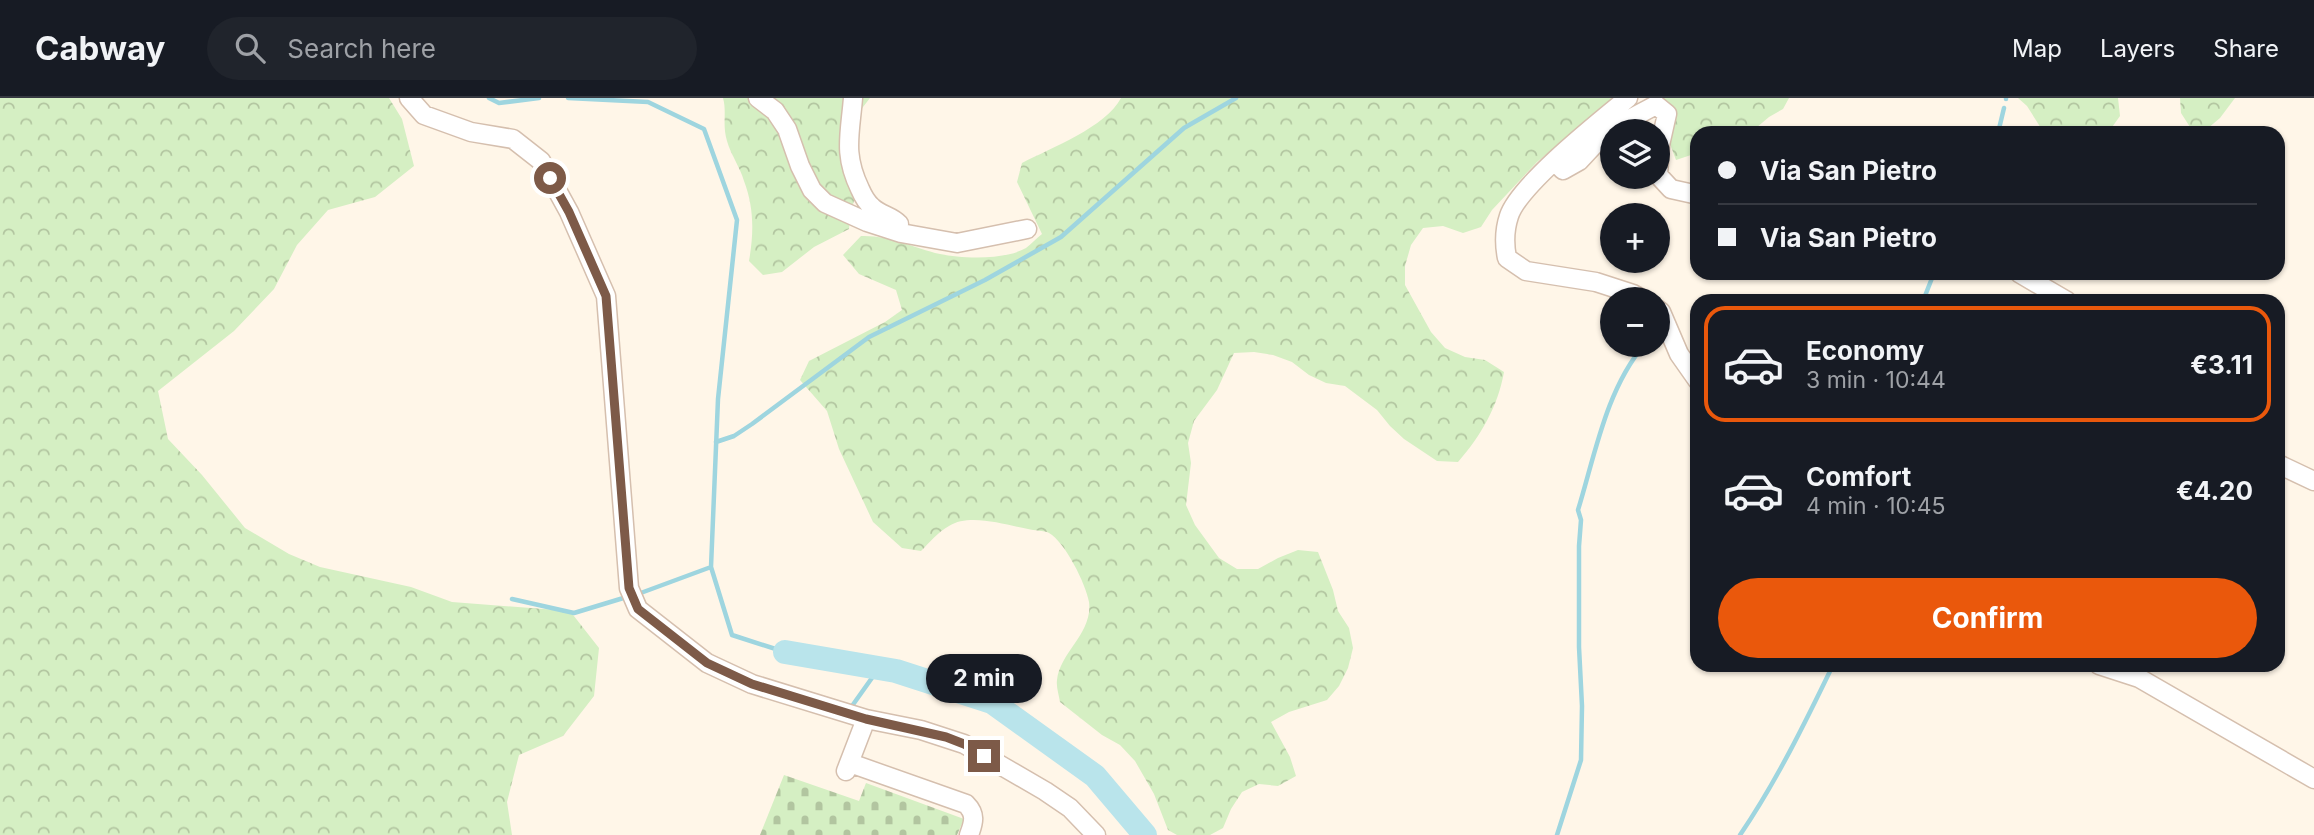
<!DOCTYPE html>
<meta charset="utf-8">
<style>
:root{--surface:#171b24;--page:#20242c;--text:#f1f3f6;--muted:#9ea1a6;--line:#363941;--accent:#ea580c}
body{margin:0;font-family:Inter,sans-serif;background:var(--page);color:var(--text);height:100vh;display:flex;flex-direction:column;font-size:26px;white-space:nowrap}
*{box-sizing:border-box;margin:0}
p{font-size:23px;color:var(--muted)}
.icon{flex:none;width:38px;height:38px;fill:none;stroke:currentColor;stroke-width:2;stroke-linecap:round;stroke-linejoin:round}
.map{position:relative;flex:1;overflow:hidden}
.details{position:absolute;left:1690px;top:196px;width:595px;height:378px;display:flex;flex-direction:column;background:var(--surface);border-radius:21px;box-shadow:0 2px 5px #0004}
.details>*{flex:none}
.hud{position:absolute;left:1690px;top:28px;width:595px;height:154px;border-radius:21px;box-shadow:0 2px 5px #0004;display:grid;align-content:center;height:154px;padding:0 28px;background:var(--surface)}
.buttons{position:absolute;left:1600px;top:21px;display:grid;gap:14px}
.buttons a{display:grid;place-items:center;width:70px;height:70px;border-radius:50%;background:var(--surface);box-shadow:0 2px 5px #0004;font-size:35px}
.end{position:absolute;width:32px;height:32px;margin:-16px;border:9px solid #7d5a48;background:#fff;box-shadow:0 0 0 4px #fff}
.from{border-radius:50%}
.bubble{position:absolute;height:49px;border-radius:24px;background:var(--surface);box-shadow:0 2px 5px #0004;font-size:23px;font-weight:700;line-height:49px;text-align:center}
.hud b{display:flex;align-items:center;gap:24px;height:66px;font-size:26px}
.hud b+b{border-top:2px solid var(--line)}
.hud i{width:18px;height:18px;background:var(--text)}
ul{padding:12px 0 0;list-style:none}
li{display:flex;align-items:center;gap:21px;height:116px;margin:0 14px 10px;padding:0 14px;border:4px solid transparent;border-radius:21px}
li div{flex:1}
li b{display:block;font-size:26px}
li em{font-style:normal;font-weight:700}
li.active{border-color:var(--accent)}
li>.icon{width:63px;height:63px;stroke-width:1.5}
.action{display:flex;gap:14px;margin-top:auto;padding:14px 28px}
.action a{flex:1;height:80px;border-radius:42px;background:var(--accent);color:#fff;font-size:28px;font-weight:700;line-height:80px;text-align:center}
header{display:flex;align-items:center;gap:42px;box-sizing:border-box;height:98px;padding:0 35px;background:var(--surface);border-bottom:2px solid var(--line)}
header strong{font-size:33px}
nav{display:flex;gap:38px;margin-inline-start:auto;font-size:24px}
.search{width:490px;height:63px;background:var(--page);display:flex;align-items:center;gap:18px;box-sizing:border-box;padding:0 24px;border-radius:38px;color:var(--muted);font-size:26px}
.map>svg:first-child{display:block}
</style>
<header>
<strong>Cabway</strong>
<div class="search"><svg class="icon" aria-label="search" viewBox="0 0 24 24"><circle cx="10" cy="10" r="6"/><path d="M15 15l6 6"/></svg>Search here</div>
<nav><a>Map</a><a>Layers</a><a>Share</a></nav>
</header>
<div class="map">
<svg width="2314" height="737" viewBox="0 0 2314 737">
<defs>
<pattern id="forest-crowns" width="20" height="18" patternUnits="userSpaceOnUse" patternTransform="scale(1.75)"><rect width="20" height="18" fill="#d5efc3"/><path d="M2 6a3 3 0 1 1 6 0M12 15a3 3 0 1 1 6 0" fill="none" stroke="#b2c5a0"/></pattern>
<pattern id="cemetery-stones" width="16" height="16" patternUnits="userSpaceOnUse" patternTransform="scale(1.75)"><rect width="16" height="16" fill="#d5efc3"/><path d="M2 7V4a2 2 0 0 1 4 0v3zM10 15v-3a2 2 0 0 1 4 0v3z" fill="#b2c5a0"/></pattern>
</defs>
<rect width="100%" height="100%" fill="#fff6e8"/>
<path fill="url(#forest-crowns)" d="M 0,0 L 389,0 L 402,21 L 414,68 L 375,99 L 328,112 L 297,147 L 274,191 L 234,233 L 158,293 L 168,341 L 202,377 L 245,430 L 289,456 L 320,469 L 411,489 L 452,504 L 570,513 L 599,550 L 594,598 L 563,638 L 519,657 L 507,704 L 512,737 L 0,737 Z
M 723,0 L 870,0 L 842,36 L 856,96 L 850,116 L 849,131 L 814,149 L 782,174 L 763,177 L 749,163 C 754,135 754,109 744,83 C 740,69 731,57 727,43 C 722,26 727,14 723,0 Z
M 1121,0 L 1615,0 L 1537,64 L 1492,112 L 1481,129 L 1463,135 L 1443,128 L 1423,130 L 1411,147 L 1405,168 L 1405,187 L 1431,234 L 1445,250 L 1465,259 L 1485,262 L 1504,274 C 1498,308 1481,338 1458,364 L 1437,363 L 1404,341 L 1390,328 L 1377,312 L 1345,288 L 1326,285 L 1309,277 L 1292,264 L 1273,257 L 1254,254 L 1234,255 L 1217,292 L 1194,323 L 1188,345 L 1191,365 L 1186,407 L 1195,427 L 1219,460 L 1237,471 L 1258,471 L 1278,460 L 1298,452 L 1318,454 L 1333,492 L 1338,513 L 1349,530 L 1353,550 L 1348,570 L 1339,588 L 1327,602 L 1289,614 L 1271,624 L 1290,659 L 1296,678 L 1278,688 L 1259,686 L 1242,694 L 1231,711 L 1223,730 L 1210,737 L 1177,737 L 1168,732 L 1154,696 L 1135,663 L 1120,647 L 1102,637 L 1060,604 C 1059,597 1056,589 1057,582 C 1060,554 1093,535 1089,504 C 1086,486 1065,444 1049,435 C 1044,432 1034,433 1028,431 C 1005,427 970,415 949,428 C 938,434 929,445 921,453 L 902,450 L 873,424 L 839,351 L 827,313 L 800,282 L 809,263 L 885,224 L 902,212 L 896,192 L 859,176 L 843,157 L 861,138 C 890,137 913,150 940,156 C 964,161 1005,162 1026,150 C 1031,146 1037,140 1042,136 L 1017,84 L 1022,65 C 1051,50 1106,29 1121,0 Z
M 1661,0 L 1789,0 L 1783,11 L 1769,19 L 1756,30 L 1743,35 L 1698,35 L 1697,55 L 1676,62 L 1670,46 L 1671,12 Z
M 2018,0 L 2118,0 L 2120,18 L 2110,32 L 2104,35 L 2044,35 L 2027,8 Z
M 2180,0 L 2235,0 L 2220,20 L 2207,31 L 2190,29 L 2181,15 Z"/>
<path fill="url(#cemetery-stones)" d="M 784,677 L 859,703 L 866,685 L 964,721 L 957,737 L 760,737 Z"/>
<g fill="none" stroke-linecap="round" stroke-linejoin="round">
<path stroke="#9ed5df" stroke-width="4.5" d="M 489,0 L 499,5 L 539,0
M 568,0 L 648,4 L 704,31 L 737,122 L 718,301 L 711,469 L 732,537 L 785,554
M 2006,1 L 2006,0
M 1998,35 L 2004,10
M 1923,203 L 1934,175
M 716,344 L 734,338 L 752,326 L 869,239 L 985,182 L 1061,139 L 1184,30 L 1236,0
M 638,496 L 711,469
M 512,501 L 574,515 L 630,498
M 852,608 L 879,570
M 1557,737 L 1581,662 L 1582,608 L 1579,549 L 1579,448 L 1581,422 L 1578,412 C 1595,357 1606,292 1644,247
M 1740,737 C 1776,684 1805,625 1833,567"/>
<path stroke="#b9e4eb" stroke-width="24" d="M 785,554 L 896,573 L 992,604 L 1095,678 L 1145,737"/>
<defs>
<path id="minor" d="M 409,0 L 424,17 L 471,34 L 513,41 L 541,63 L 569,114 L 606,198 L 629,490 L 638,511 L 707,565 L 752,586 L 866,621 L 921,632 L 964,646 L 1045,693 L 1070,710 L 1096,737
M 758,0 L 775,13 L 787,31 L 800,68 L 812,92 L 825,105 L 867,124 L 901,135 L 957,145 L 1027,131
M 853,0 C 850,37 843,56 860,91 C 863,98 866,104 872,109 C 880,117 892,118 899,126
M 1628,0 C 1600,23 1519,87 1509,118 C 1504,133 1504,145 1507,160 L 1526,173 L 1596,184 L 1633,196 L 1642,201
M 1555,64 L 1563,72 L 1579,63 L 1607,33 L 1656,7 L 1667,16 L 1660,47 L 1658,77 L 1671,91 L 1698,97
M 2019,175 L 2067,203
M 1657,211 L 1661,214 L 1679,256 L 1698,283
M 2278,366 L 2314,383
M 2099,567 L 2139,580 L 2314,681
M 850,665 L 966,706 C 976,716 974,724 969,737
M 846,673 L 866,621"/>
</defs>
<use href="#minor" stroke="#d5bfae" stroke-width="21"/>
<use href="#minor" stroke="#fff" stroke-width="18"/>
</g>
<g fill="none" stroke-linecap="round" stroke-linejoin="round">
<path stroke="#7d5a48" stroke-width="9" d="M 550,80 L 569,114 L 606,198 L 629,490 L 638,511 L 707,565 L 752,586 L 866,621 L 946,639 L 964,646 L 984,658"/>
</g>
</svg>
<div class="buttons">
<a><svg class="icon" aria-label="layers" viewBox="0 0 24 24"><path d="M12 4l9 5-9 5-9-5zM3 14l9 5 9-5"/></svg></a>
<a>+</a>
<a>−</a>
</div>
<i class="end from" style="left:550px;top:80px"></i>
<i class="end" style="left:984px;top:658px"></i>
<div class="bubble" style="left:926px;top:556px;width:116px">2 min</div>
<div class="hud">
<b><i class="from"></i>Via San Pietro</b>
<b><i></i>Via San Pietro</b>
</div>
<section class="details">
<ul>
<li class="active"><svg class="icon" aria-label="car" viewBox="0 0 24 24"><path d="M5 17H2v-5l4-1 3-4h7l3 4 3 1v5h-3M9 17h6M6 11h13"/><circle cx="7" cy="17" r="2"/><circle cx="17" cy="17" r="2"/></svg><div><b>Economy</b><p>3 min · 10:44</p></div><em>€3.11</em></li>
<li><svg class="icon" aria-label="car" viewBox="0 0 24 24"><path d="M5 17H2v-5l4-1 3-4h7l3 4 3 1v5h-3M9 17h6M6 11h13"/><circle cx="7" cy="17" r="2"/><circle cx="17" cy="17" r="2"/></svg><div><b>Comfort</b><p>4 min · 10:45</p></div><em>€4.20</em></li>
</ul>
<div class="action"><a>Confirm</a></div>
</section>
</div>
